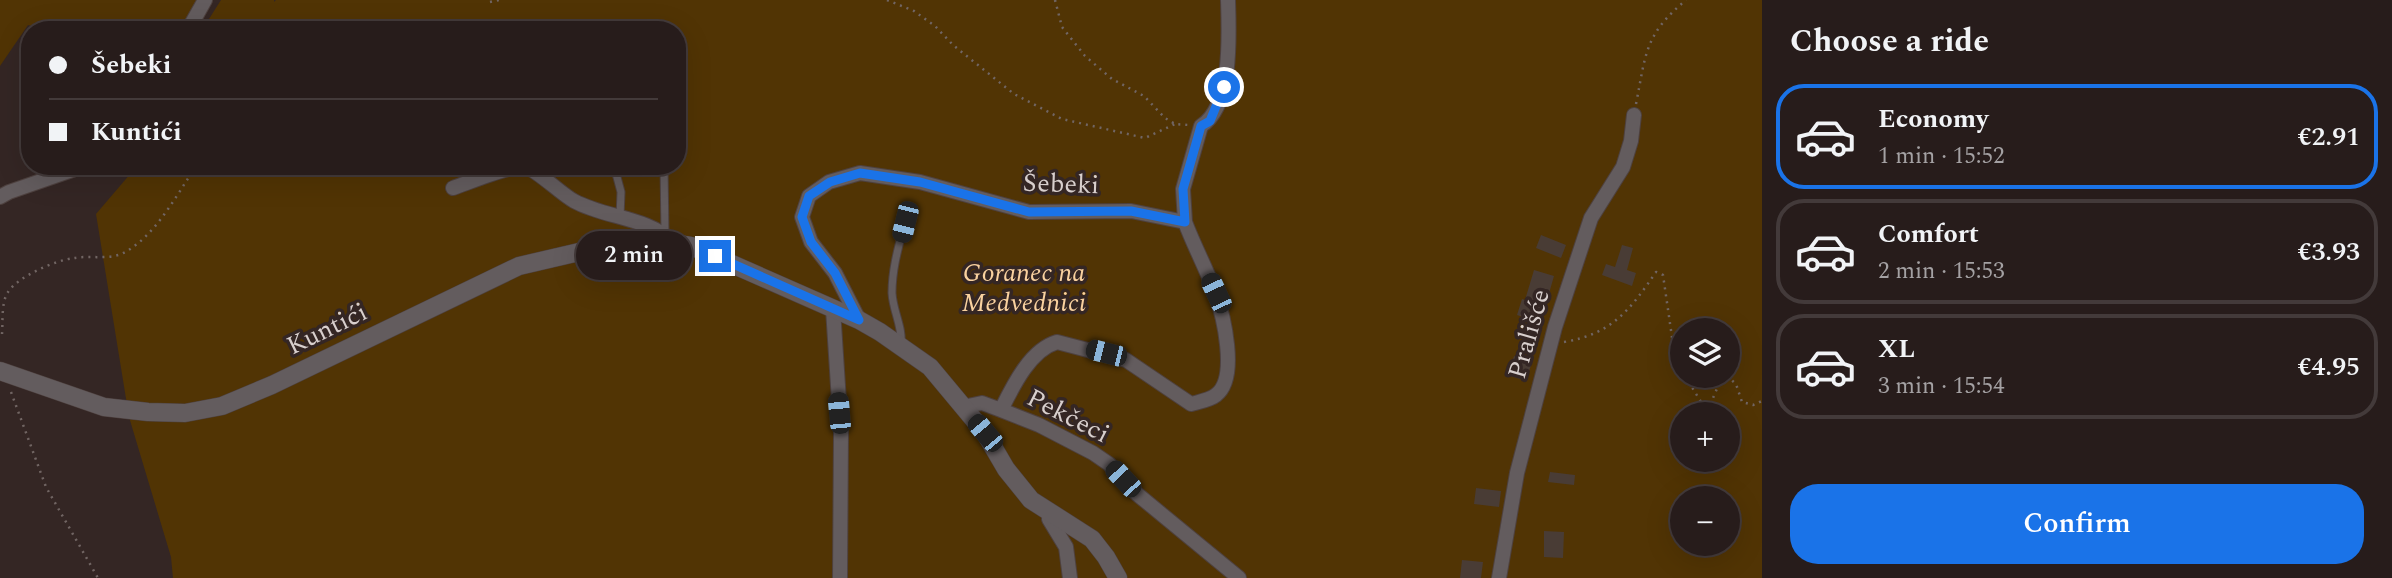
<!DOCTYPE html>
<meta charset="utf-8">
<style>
:root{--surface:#271c1b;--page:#2f2524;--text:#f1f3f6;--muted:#a4a1a3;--line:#433a3a;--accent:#1a73e8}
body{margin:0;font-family:Spectral,serif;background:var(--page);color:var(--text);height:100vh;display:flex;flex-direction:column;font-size:26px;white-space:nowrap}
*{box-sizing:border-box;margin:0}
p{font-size:23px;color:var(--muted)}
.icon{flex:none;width:38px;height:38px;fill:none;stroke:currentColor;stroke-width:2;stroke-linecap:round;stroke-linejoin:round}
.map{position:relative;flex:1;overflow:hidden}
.drawer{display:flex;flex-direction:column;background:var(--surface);width:630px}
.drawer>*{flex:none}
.guide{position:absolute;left:21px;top:21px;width:665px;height:154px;border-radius:28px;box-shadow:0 7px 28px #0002,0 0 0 2px var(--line);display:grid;align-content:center;height:154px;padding:0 28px;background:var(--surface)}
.buttons{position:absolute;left:1670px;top:318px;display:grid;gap:14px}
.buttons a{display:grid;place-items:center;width:70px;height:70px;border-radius:50%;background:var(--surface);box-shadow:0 7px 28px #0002,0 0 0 2px var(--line);font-size:35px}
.end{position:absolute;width:32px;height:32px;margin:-16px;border:9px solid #1a73e8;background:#fff;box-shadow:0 0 0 4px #fff}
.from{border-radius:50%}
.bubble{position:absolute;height:49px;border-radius:24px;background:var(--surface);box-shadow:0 7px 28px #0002,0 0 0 2px var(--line);font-size:23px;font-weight:600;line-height:49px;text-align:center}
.car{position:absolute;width:21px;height:42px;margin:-21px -10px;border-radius:9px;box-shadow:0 0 5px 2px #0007;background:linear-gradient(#222 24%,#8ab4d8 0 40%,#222 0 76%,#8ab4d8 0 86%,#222 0)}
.guide b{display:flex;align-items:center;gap:24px;height:66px;font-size:26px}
.guide b+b{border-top:2px solid var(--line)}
.guide i{width:18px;height:18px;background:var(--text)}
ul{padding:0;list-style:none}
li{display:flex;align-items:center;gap:21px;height:105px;margin:0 14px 10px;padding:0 14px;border:4px solid var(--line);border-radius:28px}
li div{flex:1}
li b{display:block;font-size:26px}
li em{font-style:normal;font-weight:600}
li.active{border-color:var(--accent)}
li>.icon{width:63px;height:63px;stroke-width:1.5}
h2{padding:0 28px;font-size:32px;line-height:84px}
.button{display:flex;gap:14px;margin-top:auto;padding:14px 28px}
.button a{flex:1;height:80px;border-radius:28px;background:var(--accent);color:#fff;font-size:28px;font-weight:600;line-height:80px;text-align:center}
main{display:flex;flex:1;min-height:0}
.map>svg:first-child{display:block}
</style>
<main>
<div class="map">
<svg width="1762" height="578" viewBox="0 0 1762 578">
<rect width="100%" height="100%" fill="#342624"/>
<path fill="#513404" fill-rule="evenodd" d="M 0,0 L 202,0 L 185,30 L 46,30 L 28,25 L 0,66 Z
M 221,0 L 274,0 L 274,2 L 276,0 L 1762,0 L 1762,578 L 173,578 L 171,557 L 129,417 L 96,214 L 137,166 L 677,166 L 677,30 L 202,30 ZM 1682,331 L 1727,331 L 1727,376 L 1682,376 ZM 1682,415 L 1727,415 L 1727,460 L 1682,460 ZM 1682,499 L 1727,499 L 1727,544 L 1682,544 Z"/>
<path fill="#493c35" d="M 1541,235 L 1566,245 L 1561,258 L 1536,248 Z
M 1622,245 L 1633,248 L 1627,270 L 1636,273 L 1632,286 L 1602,275 L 1606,264 L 1615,267 Z
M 1534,270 L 1554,276 L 1544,311 L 1535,308 L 1531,320 L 1517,315 L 1522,299 L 1525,300 Z
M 1514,356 L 1532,362 L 1526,381 L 1508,375 Z
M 1550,472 L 1575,475 L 1574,485 L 1548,482 Z
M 1476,488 L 1501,491 L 1499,507 L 1474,504 Z
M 1544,531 L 1564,532 L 1563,558 L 1544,557 Z
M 1462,560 L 1483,562 L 1481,578 L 1460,578 Z"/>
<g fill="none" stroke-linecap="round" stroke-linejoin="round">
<defs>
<path id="service" d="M 614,166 L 621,192 L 620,217
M 664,166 L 665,234
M 901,346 C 903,326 893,312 892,293 C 892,268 899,245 905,222"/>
<path id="minor" d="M 188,30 L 205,0
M 453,188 C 468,183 512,164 525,167 C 536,169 561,194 574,201 C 605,218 647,217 673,242
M 0,197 L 9,192 L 84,166
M 833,309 L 841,432 L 840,578
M 859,320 L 835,273 L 811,242 L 802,217 L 809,196 L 829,182 L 860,173 L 920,182 L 1029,212 L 1131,211 L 1185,222 L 1183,189 L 1201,126 C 1233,106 1229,33 1228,0
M 963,407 L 982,403 L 1001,410 L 1039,425 L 1093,453 L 1109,464 L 1137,494 L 1239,578
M 1001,410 C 1013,386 1030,350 1057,342 L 1126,360 L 1191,404 C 1198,402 1210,400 1216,395 C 1239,378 1223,314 1215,292 C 1206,268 1194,246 1185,222
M 1051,513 L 1049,519 L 1066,547 L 1070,578
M 1499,578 L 1517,473 L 1555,327 L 1591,218 L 1623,167 L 1631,141 L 1634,115"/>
<path id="tertiary" d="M 0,371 L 104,407 L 148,412 L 185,413 L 222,406 L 272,385 L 519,266 L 592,249 L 661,241 L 691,246 L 859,320 L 880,332 L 930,367 L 985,433 L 1006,469 L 1031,500 L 1092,539 L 1106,557 L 1118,578"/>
</defs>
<use href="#service" stroke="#4e413f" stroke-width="9"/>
<use href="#minor" stroke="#4e413f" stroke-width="16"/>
<use href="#tertiary" stroke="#4e413f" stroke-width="19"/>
<path stroke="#716563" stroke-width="2.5" stroke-dasharray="2 5" stroke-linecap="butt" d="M 887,0 L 914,11 L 935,26 L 953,45 L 1014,94 L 1062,119 L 1145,138 L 1175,124
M 1055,0 L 1062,27 L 1085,56 L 1112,79 L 1144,96 L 1165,118 L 1175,124 L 1189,125
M 490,2 L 499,0
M 1636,104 C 1646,54 1644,35 1686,0
M 2,334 C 3,323 1,302 8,292 C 17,277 56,260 74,258 C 91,255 111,261 127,251 C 154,235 172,203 189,177
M 1564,342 C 1612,334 1630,310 1656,272 L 1663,275 L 1674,351 L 1682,369
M 1685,376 L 1703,405 L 1710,405 L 1719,384 L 1727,376
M 1727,376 L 1736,384 L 1742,402 L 1753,405 L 1762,401
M 11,392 L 46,487 L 98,578"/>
<use href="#service" stroke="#635c5e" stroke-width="7"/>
<use href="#minor" stroke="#635c5e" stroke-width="14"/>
<use href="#tertiary" stroke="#635c5e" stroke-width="18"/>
</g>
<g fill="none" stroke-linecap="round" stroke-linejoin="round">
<path stroke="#1a73e8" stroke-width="9" d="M 715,256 L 859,320 L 835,273 L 811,242 L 802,217 L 809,196 L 830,182 L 860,173 L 920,182 L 1029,212 L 1131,211 L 1185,222 L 1183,189 L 1201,126 L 1210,121 L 1224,87"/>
</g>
<g text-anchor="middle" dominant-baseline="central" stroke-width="7" stroke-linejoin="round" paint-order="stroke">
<g font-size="26" fill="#d8cfcd" stroke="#342624">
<text transform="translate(1061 184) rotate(2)">Šebeki</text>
<text transform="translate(327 329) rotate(-26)">Kuntići</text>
<text transform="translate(1529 334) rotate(-74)">Prališće</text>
<text transform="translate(1068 416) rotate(27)">Pekčeci</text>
</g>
<g font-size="26" font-style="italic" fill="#f9d19f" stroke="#342624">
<text x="1024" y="273">Goranec na<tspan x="1024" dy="30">Medvednici</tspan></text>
</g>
</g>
</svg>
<div class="buttons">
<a><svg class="icon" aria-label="layers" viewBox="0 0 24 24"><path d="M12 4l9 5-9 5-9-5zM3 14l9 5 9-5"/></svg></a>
<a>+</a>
<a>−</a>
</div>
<i class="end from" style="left:1224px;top:87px"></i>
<i class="end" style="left:715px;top:256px"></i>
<div class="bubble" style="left:576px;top:231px;width:116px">2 min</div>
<i class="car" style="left:905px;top:222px;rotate:194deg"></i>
<i class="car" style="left:1216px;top:293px;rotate:335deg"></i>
<i class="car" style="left:1106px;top:353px;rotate:284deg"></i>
<i class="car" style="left:839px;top:413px;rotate:355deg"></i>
<i class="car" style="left:985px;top:433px;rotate:320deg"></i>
<i class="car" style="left:1123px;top:479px;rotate:317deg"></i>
<div class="guide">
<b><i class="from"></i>Šebeki</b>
<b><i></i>Kuntići</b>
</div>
</div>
<section class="drawer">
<h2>Choose a ride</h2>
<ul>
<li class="active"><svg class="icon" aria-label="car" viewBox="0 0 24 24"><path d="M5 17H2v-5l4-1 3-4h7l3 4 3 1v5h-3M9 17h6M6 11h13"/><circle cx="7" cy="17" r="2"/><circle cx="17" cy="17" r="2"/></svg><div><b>Economy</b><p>1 min · 15:52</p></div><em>€2.91</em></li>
<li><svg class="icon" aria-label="car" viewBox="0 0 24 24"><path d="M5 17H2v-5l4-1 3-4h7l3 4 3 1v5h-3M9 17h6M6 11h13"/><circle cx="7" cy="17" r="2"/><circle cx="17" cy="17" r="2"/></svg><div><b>Comfort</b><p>2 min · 15:53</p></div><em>€3.93</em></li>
<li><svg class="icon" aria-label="car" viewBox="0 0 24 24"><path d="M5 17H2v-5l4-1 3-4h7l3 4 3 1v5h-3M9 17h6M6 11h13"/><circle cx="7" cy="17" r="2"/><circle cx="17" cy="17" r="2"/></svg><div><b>XL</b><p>3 min · 15:54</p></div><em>€4.95</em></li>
</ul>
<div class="button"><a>Confirm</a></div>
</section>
</main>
